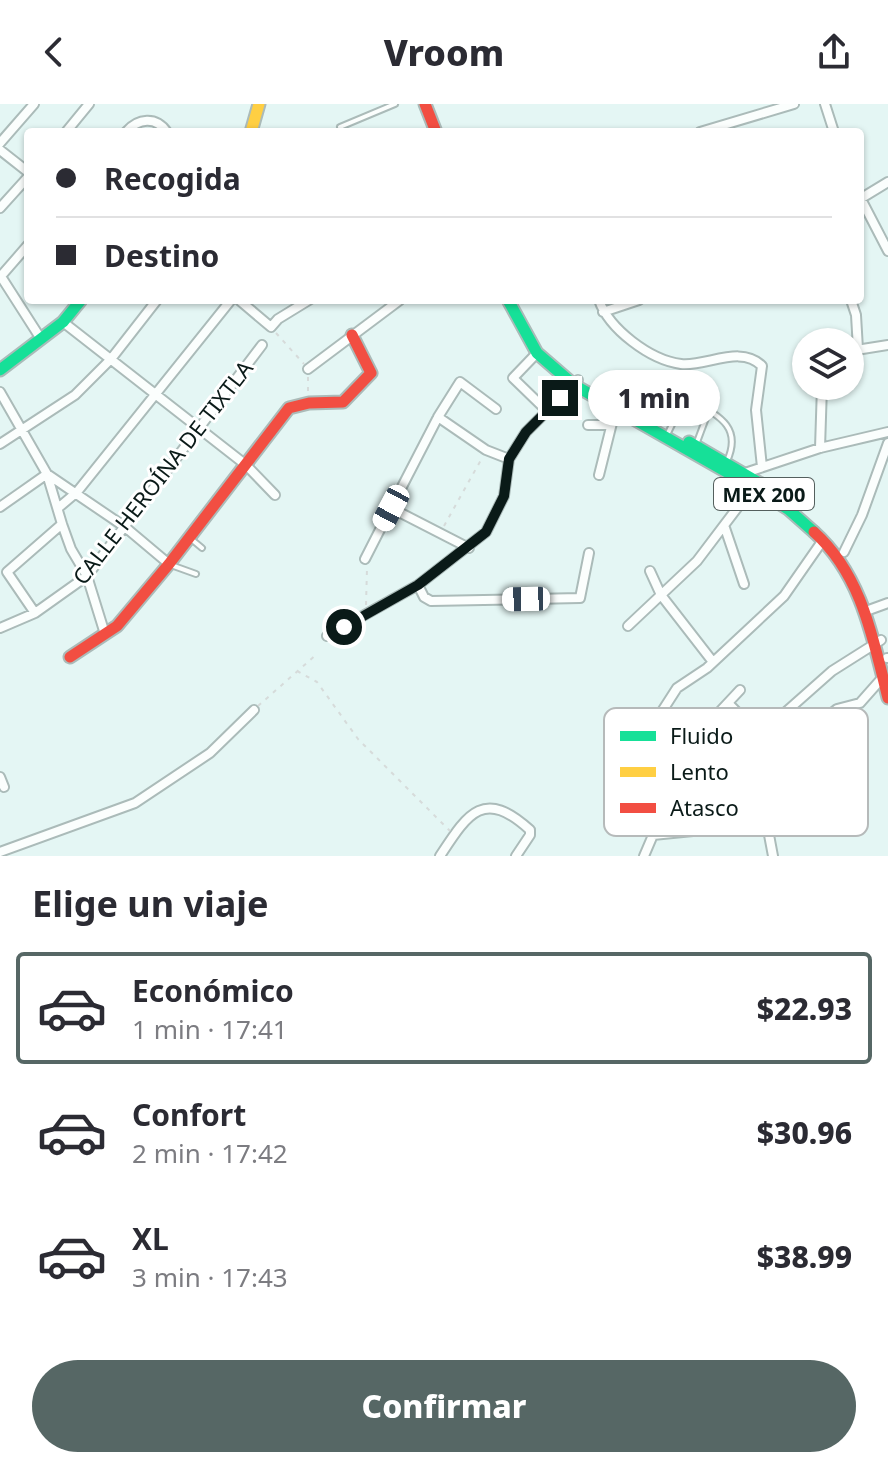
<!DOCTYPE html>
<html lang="es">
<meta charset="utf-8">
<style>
:root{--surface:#fff;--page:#f7f7f7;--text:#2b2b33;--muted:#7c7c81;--line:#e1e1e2;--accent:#566765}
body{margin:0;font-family:"Noto Sans",sans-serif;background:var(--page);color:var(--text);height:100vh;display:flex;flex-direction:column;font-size:30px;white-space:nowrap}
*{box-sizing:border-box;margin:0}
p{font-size:26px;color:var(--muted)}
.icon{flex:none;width:44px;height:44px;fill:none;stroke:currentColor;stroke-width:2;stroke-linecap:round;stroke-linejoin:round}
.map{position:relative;height:752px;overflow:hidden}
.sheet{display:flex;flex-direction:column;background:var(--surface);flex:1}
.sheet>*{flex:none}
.banner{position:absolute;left:24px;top:24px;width:840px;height:176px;border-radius:8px;box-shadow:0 2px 6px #0004;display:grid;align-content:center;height:176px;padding:0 32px;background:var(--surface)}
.tools{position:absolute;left:792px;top:224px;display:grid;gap:16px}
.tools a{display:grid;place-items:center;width:72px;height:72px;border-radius:50%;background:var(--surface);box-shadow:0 2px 6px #0004;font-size:40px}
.end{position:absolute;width:36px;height:36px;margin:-18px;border:10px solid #0a1a18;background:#fff;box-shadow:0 0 0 4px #fff}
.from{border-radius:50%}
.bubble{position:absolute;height:56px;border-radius:28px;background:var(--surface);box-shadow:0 2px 6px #0004;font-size:26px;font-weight:800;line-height:56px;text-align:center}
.car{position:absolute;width:24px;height:48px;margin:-24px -12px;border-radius:10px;box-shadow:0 0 6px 2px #0007;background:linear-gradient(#fff 24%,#345 0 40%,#fff 0 76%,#345 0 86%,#fff 0)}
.banner b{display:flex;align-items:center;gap:28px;height:76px;font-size:30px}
.banner b+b{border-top:2px solid var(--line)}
.banner i{width:20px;height:20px;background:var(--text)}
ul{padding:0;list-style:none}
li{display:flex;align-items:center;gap:24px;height:112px;margin:0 16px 12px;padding:0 16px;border:4px solid transparent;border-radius:8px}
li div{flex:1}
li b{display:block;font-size:30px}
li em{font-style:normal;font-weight:800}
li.active{border-color:var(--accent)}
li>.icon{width:72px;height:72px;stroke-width:1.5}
h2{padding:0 32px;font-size:36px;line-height:96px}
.button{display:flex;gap:16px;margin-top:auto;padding:16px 32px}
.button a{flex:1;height:92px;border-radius:48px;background:var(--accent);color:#fff;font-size:32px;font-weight:800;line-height:92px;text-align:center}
header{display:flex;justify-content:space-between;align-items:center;height:104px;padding:0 32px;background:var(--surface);font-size:36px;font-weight:800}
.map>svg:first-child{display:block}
</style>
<header><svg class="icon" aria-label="back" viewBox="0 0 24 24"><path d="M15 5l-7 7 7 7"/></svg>Vroom<svg class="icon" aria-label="share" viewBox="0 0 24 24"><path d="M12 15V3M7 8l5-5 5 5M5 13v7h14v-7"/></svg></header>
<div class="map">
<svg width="888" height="752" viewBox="0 0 888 752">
<rect width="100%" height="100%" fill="#e4f6f4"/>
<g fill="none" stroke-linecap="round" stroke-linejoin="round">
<defs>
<path id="lane" d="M 340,23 L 395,0
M 667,331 L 683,298 L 691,296 C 717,311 743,322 727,357
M 697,338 L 709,306
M 190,434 L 202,444
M 171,461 L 196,470"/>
<path id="street" d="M 825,0 L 834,28
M 66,28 L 89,0
M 126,28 C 138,14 156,12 167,28
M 700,28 L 794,0
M 0,39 L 34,0
M 0,46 L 28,68
M 860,93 L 888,147
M 860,95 L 888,78
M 0,104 L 28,73
M 0,171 L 41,235
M 1,172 L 28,141
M 239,196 L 271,223 L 278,215 L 309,196
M 599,196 C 609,225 650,256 681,260 C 706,263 741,240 762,262 L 756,306 L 762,363
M 851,196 L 856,211 L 858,245
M 603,208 L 639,196
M 63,218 L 246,361 L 275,391
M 850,247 L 888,241
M 537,249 L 513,274 L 546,306
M 308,265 L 400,196
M 0,288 L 47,370 L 62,420 L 71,445 L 87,472 L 105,530
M 438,313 L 486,346 L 509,355
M 588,321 L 609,321
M 0,340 L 75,291 L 111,255 L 157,196
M 820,344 L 822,282
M 742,370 L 820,344 L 888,328
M 599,371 L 615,307
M 0,403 L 47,370 L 125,423 L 169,460
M 58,404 L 77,388 L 231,196
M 725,424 L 744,480
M 469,444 L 391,404 L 438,313 L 460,278 L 496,305
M 844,448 L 862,411 L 888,339
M 365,455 L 391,404
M 650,467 L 661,491 L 713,558
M 418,481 L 424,493 L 431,497 L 580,494 L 589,449
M 866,507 L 888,499
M 35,509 L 7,468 L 62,420
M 628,522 L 697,457 L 753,383
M 0,524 L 35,509 L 87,472 L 262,241
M 327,532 L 418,481 L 486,428 L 504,392 L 509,355 L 526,328 L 578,276
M 887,554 L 888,554
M 728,599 L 757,628 L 762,629 L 832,567 L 881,536
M 827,613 L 837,605 L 860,599 L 883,573
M 694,644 L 711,617 L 740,586
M 0,673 L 4,683
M 0,748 L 135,699 L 210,649 L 254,606
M 440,752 C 467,711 483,683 530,726 L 530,731 L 516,752
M 644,752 L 653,731 L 693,727
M 773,752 L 759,678 L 750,669 L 677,637 L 662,625 L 659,612 L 677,584 L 707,564 L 784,492 L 823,436"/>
<path id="fast" d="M 508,196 L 537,249 L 574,281 L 753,383 L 788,405 L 814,428
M 0,266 L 63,218 L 81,196
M 689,338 L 763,381"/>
<path id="slow" d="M 251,28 L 259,0"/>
<path id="jam" d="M 425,0 L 436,28
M 814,428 C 862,471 873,535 888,594
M 70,553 L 117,522 L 169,460 L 289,304 L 309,299 L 343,298 L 371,269 L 352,231"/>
</defs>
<use href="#lane" stroke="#abbbb9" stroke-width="8"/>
<use href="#street" stroke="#abbbb9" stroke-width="12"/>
<use href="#fast" stroke="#abbbb9" stroke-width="15"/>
<use href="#slow" stroke="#abbbb9" stroke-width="15"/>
<use href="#jam" stroke="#abbbb9" stroke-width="15"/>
<path stroke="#d6dbda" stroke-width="2" stroke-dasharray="4 6" stroke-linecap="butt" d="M 276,229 L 304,260
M 308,273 L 308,290
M 444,422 L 482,354
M 366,501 L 367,464
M 297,567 L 317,578 L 358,635 L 450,727
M 258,602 L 318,549"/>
<use href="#lane" stroke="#fbfefd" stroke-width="4"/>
<use href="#street" stroke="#fbfefd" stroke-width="8"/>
<use href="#fast" stroke="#16e098" stroke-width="11"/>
<use href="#slow" stroke="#ffcf43" stroke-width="11"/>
<use href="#jam" stroke="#f24e42" stroke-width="11"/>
</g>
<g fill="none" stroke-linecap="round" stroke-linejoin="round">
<path stroke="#0a1a18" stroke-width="10" d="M 344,523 L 418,481 L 486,428 L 504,392 L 509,355 L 526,328 L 560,294"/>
</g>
<g text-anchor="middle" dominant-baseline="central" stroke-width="6" stroke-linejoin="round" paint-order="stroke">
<rect fill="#fff" stroke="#545f5d" stroke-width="2" x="714" y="374" width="100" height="32" rx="6"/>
<g font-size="20" font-weight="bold" fill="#0a1a18">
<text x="764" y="390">MEX 200</text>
</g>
<g font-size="22" fill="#0a1a18" stroke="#fff">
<text transform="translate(162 368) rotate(-52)">CALLE HEROÍNA DE TIXTLA</text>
</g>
</g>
<rect x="604" y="604" width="264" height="128" rx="12" fill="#fff" stroke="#b6baba" stroke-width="2"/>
<rect x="620" y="627" width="36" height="10" fill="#16e098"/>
<rect x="620" y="663" width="36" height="10" fill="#ffcf43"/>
<rect x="620" y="699" width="36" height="10" fill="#f24e42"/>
<g font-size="22" fill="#0a1a18">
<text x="670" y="640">Fluido</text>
<text x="670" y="676">Lento</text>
<text x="670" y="712">Atasco</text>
</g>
</svg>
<div class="tools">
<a><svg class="icon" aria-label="layers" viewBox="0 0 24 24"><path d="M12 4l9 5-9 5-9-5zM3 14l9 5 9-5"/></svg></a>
</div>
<i class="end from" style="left:344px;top:523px"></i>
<i class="end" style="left:560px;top:294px"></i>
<div class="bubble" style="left:588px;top:266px;width:132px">1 min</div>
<i class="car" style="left:391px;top:404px;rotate:208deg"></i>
<i class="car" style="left:526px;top:495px;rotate:269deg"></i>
<div class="banner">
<b><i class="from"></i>Recogida</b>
<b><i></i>Destino</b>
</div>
</div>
<section class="sheet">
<h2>Elige un viaje</h2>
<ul>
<li class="active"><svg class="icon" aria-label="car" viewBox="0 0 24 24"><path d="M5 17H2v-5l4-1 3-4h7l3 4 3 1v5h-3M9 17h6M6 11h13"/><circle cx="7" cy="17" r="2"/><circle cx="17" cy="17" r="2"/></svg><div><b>Económico</b><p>1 min · 17:41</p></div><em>$22.93</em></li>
<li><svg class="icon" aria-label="car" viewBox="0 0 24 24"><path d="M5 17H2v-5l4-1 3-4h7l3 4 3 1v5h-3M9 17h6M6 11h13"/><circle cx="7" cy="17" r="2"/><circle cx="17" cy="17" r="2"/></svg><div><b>Confort</b><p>2 min · 17:42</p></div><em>$30.96</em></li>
<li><svg class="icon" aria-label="car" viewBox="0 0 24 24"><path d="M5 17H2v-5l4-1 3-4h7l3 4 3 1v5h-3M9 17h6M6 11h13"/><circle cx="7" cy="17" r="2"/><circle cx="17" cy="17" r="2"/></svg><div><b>XL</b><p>3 min · 17:43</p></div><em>$38.99</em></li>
</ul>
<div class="button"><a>Confirmar</a></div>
</section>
